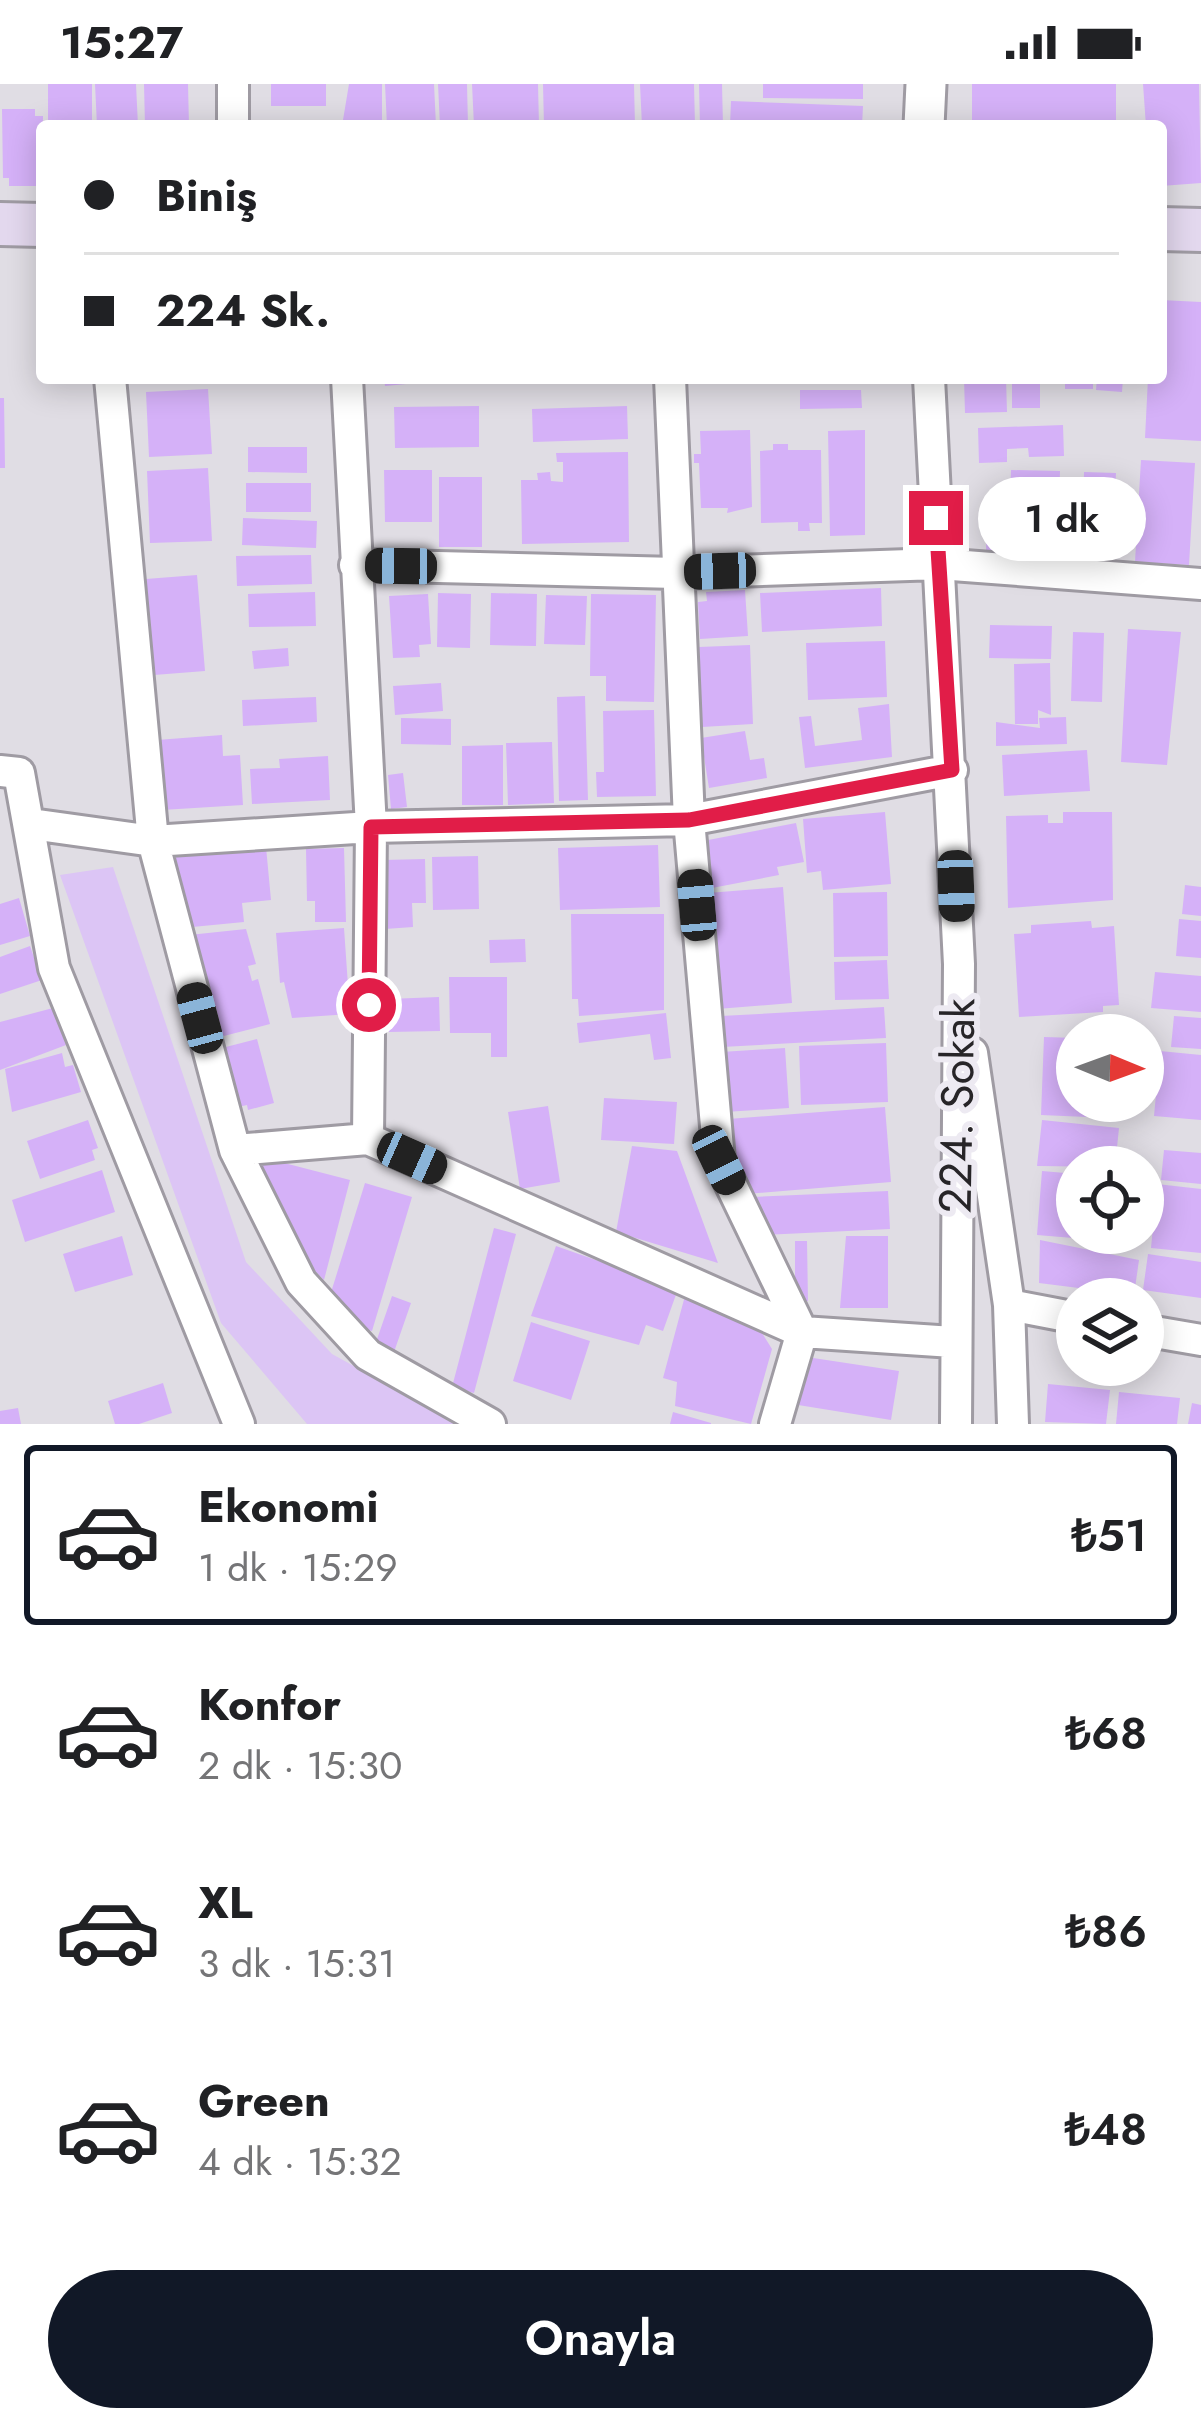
<!DOCTYPE html>
<html lang="tr">
<meta charset="utf-8">
<style>
:root{--surface:#fff;--page:#f6f6f6;--text:#202124;--muted:#757577;--line:#e0e0e0;--accent:#111827}
body{margin:0;font-family:Jost,sans-serif;background:var(--page);color:var(--text);height:100vh;display:flex;flex-direction:column;font-size:45px;white-space:nowrap}
*{box-sizing:border-box;margin:0}
p{font-size:39px;color:var(--muted)}
.icon{flex:none;width:66px;height:66px;fill:none;stroke:currentColor;stroke-width:2;stroke-linecap:round;stroke-linejoin:round}
.map{position:relative;height:1340px;overflow:hidden}
.details{display:flex;flex-direction:column;background:var(--surface);flex:1}
.details>*{flex:none}
.top-card{position:absolute;left:36px;top:36px;width:1131px;height:264px;border-radius:12px;box-shadow:0 6px 30px #0003;display:grid;align-content:center;height:264px;padding:0 48px;background:var(--surface)}
.needle{width:78px;rotate:91deg}
.fabs{position:absolute;left:1056px;top:930px;display:grid;gap:24px}
.fabs a{display:grid;place-items:center;width:108px;height:108px;border-radius:50%;background:var(--surface);box-shadow:0 6px 30px #0003;font-size:60px}
.end{position:absolute;width:54px;height:54px;margin:-27px;border:15px solid #e11d48;background:#fff;box-shadow:0 0 0 6px #fff}
.from{border-radius:50%}
.bubble{position:absolute;height:84px;border-radius:42px;background:var(--surface);box-shadow:0 6px 30px #0003;font-size:39px;font-weight:600;line-height:84px;text-align:center}
.car{position:absolute;width:36px;height:72px;margin:-36px -18px;border-radius:15px;box-shadow:0 0 9px 3px #0007;background:linear-gradient(#222 24%,#8ab4d8 0 40%,#222 0 76%,#8ab4d8 0 86%,#222 0)}
.top-card b{display:flex;align-items:center;gap:42px;height:114px;font-size:45px}
.top-card b+b{border-top:3px solid var(--line)}
.top-card i{width:30px;height:30px;background:var(--text)}
ul{padding:21px 0 0;list-style:none}
li{display:flex;align-items:center;gap:36px;height:180px;margin:0 24px 18px;padding:0 24px;border:6px solid transparent;border-radius:12px}
li div{flex:1}
li b{display:block;font-size:45px}
li em{font-style:normal;font-weight:600}
li.on{border-color:var(--accent)}
li>.icon{width:108px;height:108px;stroke-width:1.5}
.cta{display:flex;gap:24px;margin-top:auto;padding:24px 48px}
.cta a{flex:1;height:138px;border-radius:72px;background:var(--accent);color:#fff;font-size:48px;font-weight:600;line-height:138px;text-align:center}
.status{display:flex;justify-content:space-between;align-items:center;height:84px;padding:0 60px;background:var(--surface);direction:ltr}
.status svg{height:33px;fill:currentColor}
.map>svg:first-child{display:block}
</style>
<div class="status"><b>15:27</b><svg viewBox="0 0 49 12"><path d="M0 12V9h3v3zM5 12V6h3v6zM10 12V3h3v9zM15 12V0h3v12zM26 1h20v11H26zM47 4h2v5h-2z"/></svg></div>
<div class="map">
<svg width="1201" height="1340" viewBox="0 0 1201 1340">
<rect width="100%" height="100%" fill="#e0dde4"/>
<path fill="#dcc5f5" d="M 113,783 L 246,1178 L 332,1270 L 459,1340 L 307,1340 L 221,1239 L 60,791 Z"/>
<path fill="#d5b1f8" d="M 48,0 L 92,0 L 92,42 L 48,42 Z
M 95,0 L 136,0 L 138,42 L 97,42 Z
M 144,0 L 188,0 L 189,42 L 145,42 Z
M 271,0 L 326,0 L 326,22 L 271,22 Z
M 349,0 L 382,0 L 382,42 L 342,42 Z
M 385,0 L 434,0 L 436,42 L 387,42 Z
M 438,0 L 467,0 L 468,42 L 440,42 Z
M 472,0 L 538,0 L 539,42 L 474,42 Z
M 543,0 L 634,0 L 635,42 L 544,42 Z
M 640,0 L 694,0 L 695,42 L 642,42 Z
M 699,0 L 722,0 L 723,42 L 700,42 Z
M 763,0 L 863,0 L 863,15 L 763,14 Z
M 972,0 L 1116,0 L 1116,42 L 972,42 Z
M 1143,0 L 1199,0 L 1201,99 L 1161,102 L 1161,42 L 1146,42 Z
M 731,17 L 863,22 L 862,42 L 730,42 Z
M 2,25 L 35,25 L 35,32 L 43,32 L 42,102 L 9,102 L 9,94 L 3,94 Z
M 1161,216 L 1201,218 L 1201,357 L 1145,354 L 1148,294 L 1161,294 Z
M 384,294 L 438,294 L 438,297 L 385,302 Z
M 964,294 L 1006,294 L 1007,328 L 965,329 Z
M 1012,294 L 1040,294 L 1040,324 L 1012,324 Z
M 1065,294 L 1093,294 L 1093,305 L 1065,305 Z
M 1097,294 L 1123,294 L 1122,308 L 1096,306 Z
M 208,305 L 212,370 L 149,373 L 146,308 Z
M 800,306 L 861,306 L 862,324 L 800,325 Z
M 0,314 L 4,314 L 5,384 L 0,384 Z
M 479,322 L 479,363 L 395,364 L 394,323 Z
M 627,322 L 628,355 L 533,358 L 532,325 Z
M 1063,341 L 1064,372 L 1029,373 L 1028,364 L 1007,365 L 1007,378 L 979,379 L 978,344 Z
M 750,346 L 752,423 L 727,429 L 728,424 L 701,424 L 699,379 L 694,379 L 694,370 L 701,370 L 700,347 Z
M 865,346 L 865,451 L 830,452 L 828,347 Z
M 773,360 L 788,360 L 788,366 L 821,366 L 822,439 L 809,439 L 810,447 L 798,447 L 798,438 L 761,439 L 760,367 L 773,366 Z
M 248,363 L 307,363 L 307,389 L 248,388 Z
M 628,368 L 629,458 L 522,460 L 521,396 L 538,396 L 537,389 L 550,388 L 551,397 L 563,398 L 563,378 L 557,378 L 556,369 Z
M 1141,376 L 1195,379 L 1189,481 L 1135,478 Z
M 208,384 L 212,457 L 150,459 L 147,387 Z
M 384,386 L 432,386 L 432,438 L 385,438 Z
M 1011,386 L 1060,387 L 1059,420 L 1010,419 Z
M 1084,388 L 1116,389 L 1112,478 L 1082,477 Z
M 439,393 L 482,393 L 482,463 L 439,463 Z
M 246,399 L 311,399 L 311,428 L 246,428 Z
M 987,426 L 1055,428 L 1053,470 L 986,468 Z
M 243,434 L 317,437 L 316,464 L 242,461 Z
M 311,471 L 312,500 L 237,502 L 236,472 Z
M 197,491 L 205,587 L 154,591 L 146,495 Z
M 881,504 L 882,542 L 762,548 L 760,509 Z
M 745,506 L 748,552 L 700,555 L 698,518 L 707,517 L 706,508 Z
M 315,508 L 316,542 L 249,543 L 248,510 Z
M 438,509 L 471,510 L 470,564 L 437,563 Z
M 491,509 L 537,510 L 536,562 L 490,561 Z
M 428,510 L 431,560 L 419,561 L 420,573 L 393,574 L 389,512 Z
M 591,510 L 656,511 L 654,618 L 606,617 L 606,592 L 590,592 Z
M 546,511 L 587,512 L 585,561 L 544,560 Z
M 990,541 L 1052,542 L 1051,575 L 989,574 Z
M 1128,545 L 1181,548 L 1167,681 L 1121,678 Z
M 1073,548 L 1104,549 L 1102,618 L 1071,617 Z
M 885,557 L 887,613 L 808,616 L 806,559 Z
M 750,561 L 753,640 L 702,643 L 699,563 Z
M 288,564 L 289,582 L 254,585 L 252,567 Z
M 1050,579 L 1051,631 L 1038,626 L 1038,640 L 1015,640 L 1014,580 Z
M 441,599 L 443,627 L 395,631 L 393,602 Z
M 585,612 L 588,716 L 559,717 L 557,613 Z
M 316,613 L 317,638 L 243,642 L 242,616 Z
M 889,620 L 892,673 L 805,684 L 799,633 L 811,632 L 815,662 L 862,656 L 858,624 Z
M 654,626 L 656,712 L 597,713 L 596,688 L 604,688 L 603,627 Z
M 1066,633 L 1067,660 L 996,662 L 996,638 L 1040,644 L 1039,634 Z
M 401,634 L 451,635 L 451,661 L 401,660 Z
M 745,647 L 750,676 L 764,674 L 767,694 L 709,704 L 701,654 Z
M 222,651 L 223,672 L 240,671 L 243,721 L 162,726 L 157,656 Z
M 552,658 L 554,719 L 508,721 L 506,659 Z
M 503,661 L 503,721 L 462,721 L 462,662 Z
M 1087,666 L 1090,707 L 1004,712 L 1002,671 Z
M 328,672 L 330,716 L 252,720 L 250,685 L 280,684 L 279,675 Z
M 403,689 L 407,723 L 391,725 L 388,691 Z
M 885,728 L 891,800 L 823,806 L 821,787 L 807,789 L 803,735 Z
M 1063,728 L 1112,728 L 1113,816 L 1008,824 L 1006,732 L 1048,731 L 1048,739 L 1063,739 Z
M 796,739 L 804,778 L 777,783 L 779,791 L 712,804 L 703,757 Z
M 658,761 L 660,823 L 560,826 L 558,764 Z
M 266,763 L 271,816 L 242,819 L 244,838 L 182,844 L 169,773 Z
M 344,764 L 346,838 L 315,838 L 315,817 L 307,817 L 306,765 Z
M 478,772 L 479,825 L 433,826 L 432,773 Z
M 425,775 L 426,819 L 412,819 L 413,843 L 385,845 L 382,776 Z
M 1185,801 L 1201,803 L 1201,832 L 1182,830 Z
M 783,803 L 792,919 L 717,925 L 708,809 Z
M 887,808 L 888,872 L 834,873 L 833,809 Z
M 19,814 L 30,852 L 0,861 L 0,820 Z
M 571,830 L 664,830 L 664,926 L 579,932 L 578,915 L 572,915 Z
M 1179,835 L 1201,837 L 1201,874 L 1176,872 Z
M 1091,837 L 1092,844 L 1114,842 L 1119,921 L 1103,922 L 1103,928 L 1019,933 L 1014,850 L 1031,849 L 1031,841 Z
M 344,844 L 350,930 L 292,934 L 284,898 L 280,899 L 276,849 Z
M 246,845 L 256,880 L 248,882 L 252,897 L 258,895 L 270,940 L 216,954 L 189,851 Z
M 525,855 L 526,878 L 490,879 L 489,856 Z
M 30,862 L 42,896 L 0,910 L 0,873 Z
M 887,876 L 889,915 L 835,916 L 834,878 Z
M 1155,888 L 1201,892 L 1201,928 L 1151,924 Z
M 449,893 L 507,893 L 507,973 L 491,973 L 491,949 L 450,949 Z
M 439,913 L 440,947 L 389,948 L 388,915 Z
M 884,923 L 886,954 L 722,963 L 721,932 Z
M 53,924 L 66,961 L 0,986 L 0,938 Z
M 666,929 L 671,974 L 654,976 L 650,950 L 579,959 L 577,939 Z
M 1174,932 L 1201,934 L 1201,965 L 1171,963 Z
M 1044,953 L 1077,954 L 1077,1017 L 1116,1017 L 1110,1034 L 1041,1031 Z
M 257,955 L 274,1019 L 248,1026 L 247,1021 L 238,1023 L 222,964 Z
M 886,959 L 888,1018 L 801,1021 L 799,962 Z
M 785,964 L 789,1024 L 725,1028 L 721,968 Z
M 1160,967 L 1201,971 L 1201,1036 L 1154,1032 Z
M 62,969 L 65,983 L 73,981 L 81,1008 L 12,1028 L 5,985 Z
M 604,1014 L 677,1018 L 674,1060 L 601,1056 Z
M 548,1022 L 560,1098 L 520,1105 L 508,1028 Z
M 885,1023 L 891,1098 L 747,1110 L 745,1095 L 739,1095 L 738,1080 L 732,1080 L 728,1035 Z
M 88,1036 L 98,1064 L 92,1066 L 95,1076 L 40,1095 L 27,1057 Z
M 1042,1036 L 1119,1044 L 1115,1083 L 1037,1082 Z
M 632,1062 L 677,1067 L 718,1179 L 616,1148 Z
M 1164,1066 L 1201,1069 L 1201,1100 L 1161,1096 Z
M 261,1073 L 350,1096 L 324,1196 L 294,1166 L 264,1109 Z
M 102,1086 L 115,1128 L 25,1158 L 12,1116 Z
M 1042,1087 L 1077,1090 L 1077,1149 L 1122,1149 L 1121,1158 L 1037,1151 Z
M 365,1099 L 412,1113 L 372,1247 L 346,1240 L 328,1218 Z
M 1157,1100 L 1201,1105 L 1201,1169 L 1151,1164 Z
M 888,1107 L 890,1145 L 763,1151 L 752,1113 Z
M 494,1144 L 516,1150 L 474,1309 L 452,1303 Z
M 122,1152 L 133,1191 L 75,1208 L 63,1170 Z
M 846,1152 L 888,1152 L 888,1224 L 840,1224 Z
M 1040,1156 L 1139,1176 L 1134,1211 L 1039,1199 Z
M 795,1157 L 807,1157 L 808,1217 L 795,1216 Z
M 556,1162 L 678,1205 L 663,1247 L 646,1241 L 639,1261 L 531,1232 Z
M 1148,1170 L 1201,1178 L 1201,1214 L 1143,1206 Z
M 686,1208 L 747,1225 L 772,1265 L 751,1340 L 675,1322 L 677,1298 L 663,1294 Z
M 392,1212 L 411,1219 L 394,1268 L 375,1261 Z
M 531,1238 L 590,1257 L 571,1316 L 513,1297 Z
M 800,1272 L 899,1287 L 891,1336 L 792,1320 Z
M 163,1299 L 172,1329 L 139,1340 L 115,1340 L 108,1317 Z
M 1048,1300 L 1110,1306 L 1106,1340 L 1045,1338 Z
M 1119,1308 L 1180,1314 L 1177,1340 L 1116,1340 Z
M 1192,1319 L 1201,1321 L 1201,1340 L 1188,1340 Z
M 18,1324 L 21,1340 L 0,1340 L 0,1327 Z
M 673,1328 L 711,1339 L 711,1340 L 670,1340 Z"/>
<g fill="none" stroke-linecap="round" stroke-linejoin="round">
<defs>
<path id="minor" d="M 233,0 L 233,42
M 110,294 L 153,757 L 235,1066 L 301,1198 L 368,1271 L 490,1340
M 347,294 L 371,743 L 368,1055
M 670,294 L 689,736 L 719,1076 L 802,1248 L 775,1340
M 929,294 L 959,880 L 956,1340
M 355,481 L 676,489 L 939,480 L 1201,500
M 0,687 L 19,689 L 54,884 L 239,1340
M 31,740 L 153,757 L 371,743 L 689,736 L 952,686
M 972,969 L 1009,1221 L 1013,1340
M 235,1066 L 368,1055 L 802,1248 L 953,1258
M 1009,1221 L 1077,1234
M 1143,1246 L 1201,1256"/>
<path id="tertiary" d="M 924,42 L 926,0"/>
<path id="secondary" d="M 0,140 L 42,141
M 1161,145 L 1201,146"/>
</defs>
<use href="#minor" stroke="#9f9ba3" stroke-width="36"/>
<use href="#tertiary" stroke="#9f9ba3" stroke-width="45"/>
<use href="#secondary" stroke="#9f9ba3" stroke-width="48"/>
<use href="#minor" stroke="#fff" stroke-width="30"/>
<use href="#tertiary" stroke="#fff" stroke-width="39"/>
<use href="#secondary" stroke="#e3d8ee" stroke-width="42"/>
</g>
<g fill="none" stroke-linecap="round" stroke-linejoin="round">
<path stroke="#e11d48" stroke-width="15" d="M 369,921 L 371,743 L 689,736 L 952,686 L 936,434"/>
</g>
<g text-anchor="middle" dominant-baseline="central" stroke-width="12" stroke-linejoin="round" paint-order="stroke">
<g font-size="45" fill="#272528" stroke="#edeaf2">
<text transform="translate(957 1022) rotate(-89)">224. Sokak</text>
</g>
</g>
</svg>
<div class="fabs">
<a><svg class="needle" viewBox="-14 -14 28 28"><path d="M0-13l5 13h-10z" fill="#e53935"/><path d="M0 13l5-13h-10z" fill="#757577"/></svg></a>
<a><svg class="icon" aria-label="locate" viewBox="0 0 24 24"><circle cx="12" cy="12" r="6"/><path d="M12 2v4M12 18v4M2 12h4M18 12h4"/></svg></a>
<a><svg class="icon" aria-label="layers" viewBox="0 0 24 24"><path d="M12 4l9 5-9 5-9-5zM3 14l9 5 9-5"/></svg></a>
</div>
<i class="end from" style="left:369px;top:921px"></i>
<i class="end" style="left:936px;top:434px"></i>
<div class="bubble" style="left:978px;top:393px;width:168px">1 dk</div>
<i class="car" style="left:401px;top:482px;rotate:271deg"></i>
<i class="car" style="left:720px;top:487px;rotate:268deg"></i>
<i class="car" style="left:956px;top:802px;rotate:178deg"></i>
<i class="car" style="left:697px;top:821px;rotate:355deg"></i>
<i class="car" style="left:200px;top:934px;rotate:345deg"></i>
<i class="car" style="left:412px;top:1074px;rotate:114deg"></i>
<i class="car" style="left:719px;top:1076px;rotate:154deg"></i>
<div class="top-card">
<b><i class="from"></i>Biniş</b>
<b><i></i>224 Sk.</b>
</div>
</div>
<section class="details">
<ul>
<li class="on"><svg class="icon" aria-label="car" viewBox="0 0 24 24"><path d="M5 17H2v-5l4-1 3-4h7l3 4 3 1v5h-3M9 17h6M6 11h13"/><circle cx="7" cy="17" r="2"/><circle cx="17" cy="17" r="2"/></svg><div><b>Ekonomi</b><p>1 dk · 15:29</p></div><em>₺51</em></li>
<li><svg class="icon" aria-label="car" viewBox="0 0 24 24"><path d="M5 17H2v-5l4-1 3-4h7l3 4 3 1v5h-3M9 17h6M6 11h13"/><circle cx="7" cy="17" r="2"/><circle cx="17" cy="17" r="2"/></svg><div><b>Konfor</b><p>2 dk · 15:30</p></div><em>₺68</em></li>
<li><svg class="icon" aria-label="car" viewBox="0 0 24 24"><path d="M5 17H2v-5l4-1 3-4h7l3 4 3 1v5h-3M9 17h6M6 11h13"/><circle cx="7" cy="17" r="2"/><circle cx="17" cy="17" r="2"/></svg><div><b>XL</b><p>3 dk · 15:31</p></div><em>₺86</em></li>
<li><svg class="icon" aria-label="car" viewBox="0 0 24 24"><path d="M5 17H2v-5l4-1 3-4h7l3 4 3 1v5h-3M9 17h6M6 11h13"/><circle cx="7" cy="17" r="2"/><circle cx="17" cy="17" r="2"/></svg><div><b>Green</b><p>4 dk · 15:32</p></div><em>₺48</em></li>
</ul>
<div class="cta"><a>Onayla</a></div>
</section>
